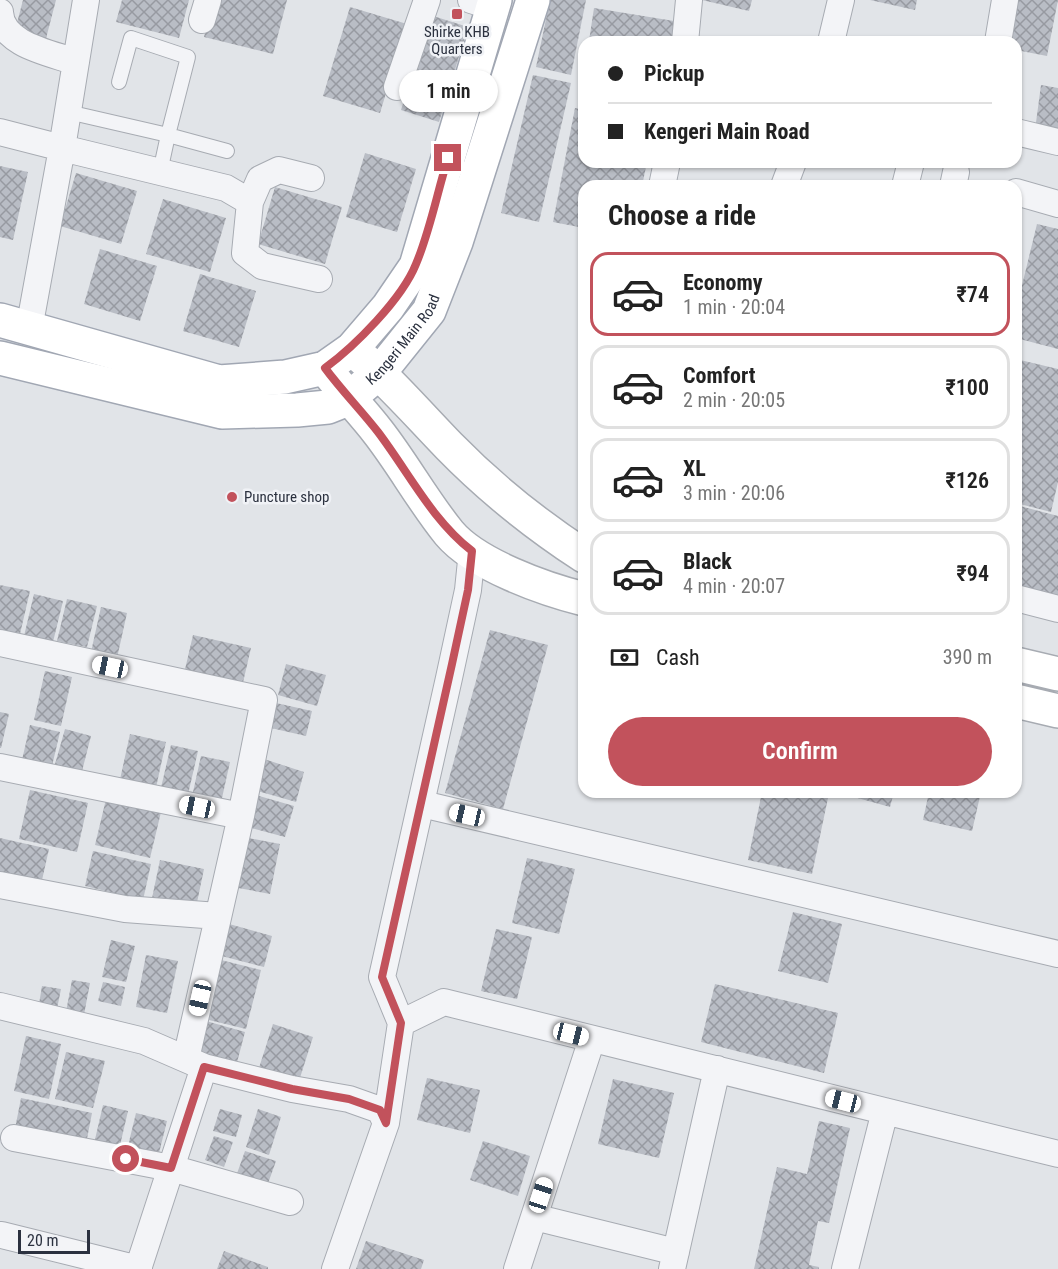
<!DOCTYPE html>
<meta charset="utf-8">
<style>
:root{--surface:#fff;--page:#f6f6f6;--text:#222;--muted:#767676;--line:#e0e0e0;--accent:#c2525c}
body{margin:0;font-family:"Roboto Condensed",sans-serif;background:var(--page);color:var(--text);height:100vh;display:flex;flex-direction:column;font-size:22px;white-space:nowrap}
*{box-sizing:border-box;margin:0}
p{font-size:20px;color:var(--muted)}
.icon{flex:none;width:33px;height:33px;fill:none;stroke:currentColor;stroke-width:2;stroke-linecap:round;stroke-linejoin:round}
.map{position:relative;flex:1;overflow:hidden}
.sheet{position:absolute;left:578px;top:180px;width:444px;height:618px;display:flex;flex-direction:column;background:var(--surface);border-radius:18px;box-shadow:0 2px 4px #0004}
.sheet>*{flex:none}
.hud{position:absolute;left:578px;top:36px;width:444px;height:132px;border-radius:18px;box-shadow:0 2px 4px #0004;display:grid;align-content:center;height:132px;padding:0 30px;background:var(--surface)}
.scale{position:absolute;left:18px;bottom:15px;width:72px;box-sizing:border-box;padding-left:6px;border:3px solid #2b313f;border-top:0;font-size:16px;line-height:21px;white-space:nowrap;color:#2b313f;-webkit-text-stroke:4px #f0f2f6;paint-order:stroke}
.end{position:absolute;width:27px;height:27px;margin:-14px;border:8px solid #c2525c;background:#fff;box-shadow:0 0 0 3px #fff}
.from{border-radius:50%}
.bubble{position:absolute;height:42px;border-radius:21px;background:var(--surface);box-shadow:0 2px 4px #0004;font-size:20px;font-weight:600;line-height:42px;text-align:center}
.car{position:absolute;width:18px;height:36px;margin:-18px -9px;border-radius:8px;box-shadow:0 0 4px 2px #0007;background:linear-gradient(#fff 24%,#345 0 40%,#fff 0 76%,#345 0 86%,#fff 0)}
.hud b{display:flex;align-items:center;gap:21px;height:57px;font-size:22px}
.hud b+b{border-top:2px solid var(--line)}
.hud i{width:15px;height:15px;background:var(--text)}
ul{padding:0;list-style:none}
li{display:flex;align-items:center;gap:18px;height:84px;margin:0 12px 9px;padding:0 18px;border:3px solid var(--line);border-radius:18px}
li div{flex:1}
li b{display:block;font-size:22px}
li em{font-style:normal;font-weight:600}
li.selected{border-color:var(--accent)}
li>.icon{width:54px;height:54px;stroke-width:1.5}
h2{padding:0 30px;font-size:27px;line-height:72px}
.pay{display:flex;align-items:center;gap:15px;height:66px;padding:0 30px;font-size:22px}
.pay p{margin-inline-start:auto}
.primary-button{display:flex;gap:12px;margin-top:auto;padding:12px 30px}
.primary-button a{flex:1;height:69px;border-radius:36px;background:var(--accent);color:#fff;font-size:24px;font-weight:600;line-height:69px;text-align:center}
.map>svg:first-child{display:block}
</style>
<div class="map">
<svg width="1058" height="1269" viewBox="0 0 1058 1269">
<defs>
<pattern id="building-cross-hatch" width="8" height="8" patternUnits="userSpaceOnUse" patternTransform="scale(1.5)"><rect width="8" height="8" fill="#b9bdc5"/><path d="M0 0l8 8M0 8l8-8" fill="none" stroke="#979aa1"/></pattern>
</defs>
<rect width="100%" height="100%" fill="#e1e4e8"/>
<path fill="url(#building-cross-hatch)" d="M 23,0 L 56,0 L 43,50 L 12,42 Z
M 122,0 L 189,0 L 179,38 L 116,22 Z
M 213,0 L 287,0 L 273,54 L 204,37 Z
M 550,0 L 586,0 L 571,75 L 536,67 Z
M 702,0 L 752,0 L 749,11 Z
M 870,0 L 917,0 L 915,10 Z
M 1015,0 L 1058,0 L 1047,56 L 1016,50 L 1016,42 L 1007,42 Z
M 350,7 L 407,24 L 380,113 L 323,96 Z
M 594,8 L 674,21 L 671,42 L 589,41 Z
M 430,15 L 468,27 L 439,122 L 401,110 Z
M 533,75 L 571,83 L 539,222 L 501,213 Z
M 1041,85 L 1058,88 L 1058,134 L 1035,130 Z
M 575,108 L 584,110 L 584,162 L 647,162 L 642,186 L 584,186 L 584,228 L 553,222 Z
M 365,153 L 416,169 L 397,232 L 346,217 Z
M 0,166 L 28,172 L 13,240 L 0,237 Z
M 76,173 L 137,191 L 121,244 L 60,226 Z
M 275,187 L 342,207 L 325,264 L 258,244 Z
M 163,199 L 226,218 L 210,272 L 146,254 Z
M 1037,224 L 1058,229 L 1058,349 L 1016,338 L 1016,310 Z
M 100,249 L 157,266 L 140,321 L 84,304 Z
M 200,274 L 256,291 L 239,347 L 183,331 Z
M 1016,359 L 1058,369 L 1058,482 L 1051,512 L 1016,503 Z
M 1016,505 L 1058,516 L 1058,605 L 1016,593 Z
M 0,585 L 30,591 L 20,634 L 0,630 Z
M 34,594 L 63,601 L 53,642 L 24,636 Z
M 67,599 L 97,606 L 87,647 L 57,641 Z
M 101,607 L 127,613 L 117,658 L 91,652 Z
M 490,630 L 548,645 L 503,809 L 445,793 Z
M 193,635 L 251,648 L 241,691 L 183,678 Z
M 286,664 L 326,675 L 317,706 L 278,695 Z
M 45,671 L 72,677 L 61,726 L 34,720 Z
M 267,701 L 312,711 L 306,736 L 262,726 Z
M 0,712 L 9,714 L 1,748 L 0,748 Z
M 30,725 L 60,732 L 52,766 L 22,760 Z
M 65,729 L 91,736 L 80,779 L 53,771 Z
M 130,734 L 166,742 L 155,792 L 119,784 Z
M 171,745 L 198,751 L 187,799 L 160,792 Z
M 201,756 L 230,762 L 220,807 L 191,801 Z
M 264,759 L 304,772 L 296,802 L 254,790 Z
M 30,790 L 88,803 L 77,852 L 19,839 Z
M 762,792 L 799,792 L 828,798 L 812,874 L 748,860 Z
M 836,792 L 894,792 L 890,807 Z
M 929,792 L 981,792 L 972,831 L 923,820 Z
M 252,794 L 294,806 L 285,837 L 244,826 Z
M 107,795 L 162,808 L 150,858 L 95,845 Z
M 243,837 L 280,844 L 270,894 L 233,887 Z
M 0,838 L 49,849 L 40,889 L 0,880 Z
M 93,851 L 151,864 L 143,900 L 85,886 Z
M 527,858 L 575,869 L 559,934 L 512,923 Z
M 160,860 L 204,869 L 195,912 L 151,903 Z
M 793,912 L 842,924 L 828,983 L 778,971 Z
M 222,922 L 272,936 L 264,967 L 214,954 Z
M 496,929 L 532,937 L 517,999 L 481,991 Z
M 111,940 L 135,946 L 126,982 L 102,977 Z
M 146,955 L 178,961 L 167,1013 L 136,1007 Z
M 221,960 L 261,970 L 246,1029 L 205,1019 Z
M 72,980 L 90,983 L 83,1020 L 65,1017 Z
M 103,982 L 125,987 L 121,1006 L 98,1001 Z
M 715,984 L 838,1013 L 824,1073 L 701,1042 Z
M 42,986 L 61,989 L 55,1019 L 37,1016 Z
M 206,1021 L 245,1032 L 235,1070 L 196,1060 Z
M 273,1024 L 313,1037 L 298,1084 L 258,1071 Z
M 26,1036 L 61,1044 L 49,1099 L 14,1091 Z
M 66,1052 L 105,1061 L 93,1108 L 55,1099 Z
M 427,1078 L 480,1090 L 470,1133 L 417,1120 Z
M 613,1079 L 674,1093 L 659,1158 L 598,1144 Z
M 21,1098 L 92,1113 L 85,1149 L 14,1134 Z
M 103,1105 L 128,1111 L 118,1154 L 93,1148 Z
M 220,1109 L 242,1115 L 236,1137 L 213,1131 Z
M 258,1109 L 281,1117 L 269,1155 L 246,1147 Z
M 136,1113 L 167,1121 L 157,1161 L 126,1154 Z
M 819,1121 L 850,1128 L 829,1223 L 818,1221 L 809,1265 L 819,1267 L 819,1269 L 754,1269 L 777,1167 L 807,1174 Z
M 214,1136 L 233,1142 L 224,1167 L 205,1160 Z
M 483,1141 L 530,1156 L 518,1196 L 470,1180 Z
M 245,1151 L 276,1161 L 265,1192 L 234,1182 Z
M 366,1241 L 424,1260 L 421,1269 L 356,1269 Z
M 224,1251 L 268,1267 L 268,1269 L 217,1269 Z"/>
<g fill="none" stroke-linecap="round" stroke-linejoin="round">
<defs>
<path id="lane" d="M 119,82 L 131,38 L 188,57 L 168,135 L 227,151
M 68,112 L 168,135 L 160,172"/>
<path id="street" d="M 86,0 L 62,148 L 226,188 L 250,202 L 245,253 L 262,266 L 319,279
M 471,0 L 493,7
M 0,12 C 1,45 51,53 76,62
M 202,20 L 208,0
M 685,42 L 689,0
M 831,42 L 841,0
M 998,42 L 1005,0
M 397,87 L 427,0
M 0,132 L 62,148 L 29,329
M 1016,132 L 1058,142
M 662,186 L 667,162
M 784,186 L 793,162
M 905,186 L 911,162
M 953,186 L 956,172
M 1016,192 L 1058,204
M 250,202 L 260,179 L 279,170 L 311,178
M 1016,598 L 1058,609
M 0,643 L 264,700 L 241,816 L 186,1059
M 0,767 L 241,816
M 422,804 L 1058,954
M 0,885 L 125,909 L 218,916
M 0,1006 L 144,1041 L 204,1067 L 138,1269
M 401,1023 L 444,1002 L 1058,1154
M 204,1067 L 292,1089 L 349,1099 L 380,1110 L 386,1123
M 14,1138 L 171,1168 L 290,1202
M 534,1217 L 676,1252
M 2,1235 L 139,1269
M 335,1269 L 386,1123 L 401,1023 L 382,977 L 449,678 L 468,590 L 472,551
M 517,1269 L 592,1039
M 672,1269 L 717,1069
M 845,1269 L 885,1111"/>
<path id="secondary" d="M 352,349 C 387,378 417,413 449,446 C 490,488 535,524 584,556
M 325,368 C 342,391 361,410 378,432 C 403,464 423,501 449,533 C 476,565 544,589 584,599
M 1016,664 L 1058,674
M 1016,701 L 1058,711"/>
<g id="primary">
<path d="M 0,320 L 219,382 L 285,377 L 325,368 L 352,349 L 388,307 L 416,266 L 495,0"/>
<path id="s1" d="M 0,358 L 222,412 L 297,410 L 328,407 L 348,399 L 380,372 L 429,311 L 456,242 L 533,0"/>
</g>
</defs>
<use href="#lane" stroke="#a7abb2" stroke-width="16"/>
<use href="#street" stroke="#a7abb2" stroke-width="28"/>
<use href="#secondary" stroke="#a7abb2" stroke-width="36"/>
<use href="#primary" stroke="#a1a7b3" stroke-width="36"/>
<use href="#lane" stroke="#f3f4f7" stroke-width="14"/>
<use href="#street" stroke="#f3f4f7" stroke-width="26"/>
<use href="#secondary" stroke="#fff" stroke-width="33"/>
<use href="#primary" stroke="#fff" stroke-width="33"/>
</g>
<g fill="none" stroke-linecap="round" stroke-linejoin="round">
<path stroke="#c2525c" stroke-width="8" d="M 126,1159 L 171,1168 L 204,1067 L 292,1089 L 349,1099 L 380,1110 L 386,1123 L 401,1023 L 382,977 L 452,664 L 468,590 L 472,551 C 432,520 409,473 378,432 C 361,410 342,391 325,368 C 355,346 402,299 416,264 C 430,231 437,193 448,158"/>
</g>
<g fill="#c2525c" stroke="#f0f2f6" stroke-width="2">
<rect x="451" y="8" width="12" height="12" rx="3"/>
<circle cx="232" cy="497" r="6"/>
</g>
<g text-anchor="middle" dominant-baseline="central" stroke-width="5" stroke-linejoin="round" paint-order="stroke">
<g font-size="15" fill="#2b313f" stroke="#f0f2f6">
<text x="457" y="32">Shirke KHB<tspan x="457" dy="17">Quarters</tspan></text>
<text x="244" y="497" text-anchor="start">Puncture shop</text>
</g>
<g font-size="15" fill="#2b313f" stroke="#f0f2f6">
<text stroke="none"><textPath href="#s1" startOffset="438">Kengeri Main Road</textPath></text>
</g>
</g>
</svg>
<div class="scale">20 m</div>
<i class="end from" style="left:126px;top:1159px"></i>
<i class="end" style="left:448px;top:158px"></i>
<div class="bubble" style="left:399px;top:70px;width:99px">1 min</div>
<i class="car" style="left:110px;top:667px;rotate:282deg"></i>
<i class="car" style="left:197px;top:807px;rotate:282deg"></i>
<i class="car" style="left:467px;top:815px;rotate:283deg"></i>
<i class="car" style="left:200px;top:998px;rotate:193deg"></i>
<i class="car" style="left:571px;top:1034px;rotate:104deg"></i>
<i class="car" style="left:843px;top:1101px;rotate:284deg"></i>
<i class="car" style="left:541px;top:1195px;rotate:18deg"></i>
<div class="hud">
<b><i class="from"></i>Pickup</b>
<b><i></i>Kengeri Main Road</b>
</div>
<section class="sheet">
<h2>Choose a ride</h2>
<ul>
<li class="selected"><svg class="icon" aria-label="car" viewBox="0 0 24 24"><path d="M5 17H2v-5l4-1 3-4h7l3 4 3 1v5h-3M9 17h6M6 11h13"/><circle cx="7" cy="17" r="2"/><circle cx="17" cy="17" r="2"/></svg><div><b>Economy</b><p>1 min · 20:04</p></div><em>₹74</em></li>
<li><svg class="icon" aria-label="car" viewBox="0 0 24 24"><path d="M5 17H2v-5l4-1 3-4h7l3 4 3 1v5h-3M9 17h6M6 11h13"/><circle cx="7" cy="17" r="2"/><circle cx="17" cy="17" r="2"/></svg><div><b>Comfort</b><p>2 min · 20:05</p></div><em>₹100</em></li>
<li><svg class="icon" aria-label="car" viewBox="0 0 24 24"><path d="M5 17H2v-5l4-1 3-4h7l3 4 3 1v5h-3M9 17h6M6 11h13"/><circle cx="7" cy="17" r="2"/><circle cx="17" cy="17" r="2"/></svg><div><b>XL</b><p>3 min · 20:06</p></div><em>₹126</em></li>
<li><svg class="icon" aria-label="car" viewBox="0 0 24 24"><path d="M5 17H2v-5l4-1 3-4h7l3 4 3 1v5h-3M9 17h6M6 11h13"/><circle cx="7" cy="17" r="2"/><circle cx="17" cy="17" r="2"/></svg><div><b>Black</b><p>4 min · 20:07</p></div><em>₹94</em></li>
</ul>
<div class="pay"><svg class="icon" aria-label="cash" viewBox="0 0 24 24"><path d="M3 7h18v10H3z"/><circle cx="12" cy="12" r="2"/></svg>Cash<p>390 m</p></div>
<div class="primary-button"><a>Confirm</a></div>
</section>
</div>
